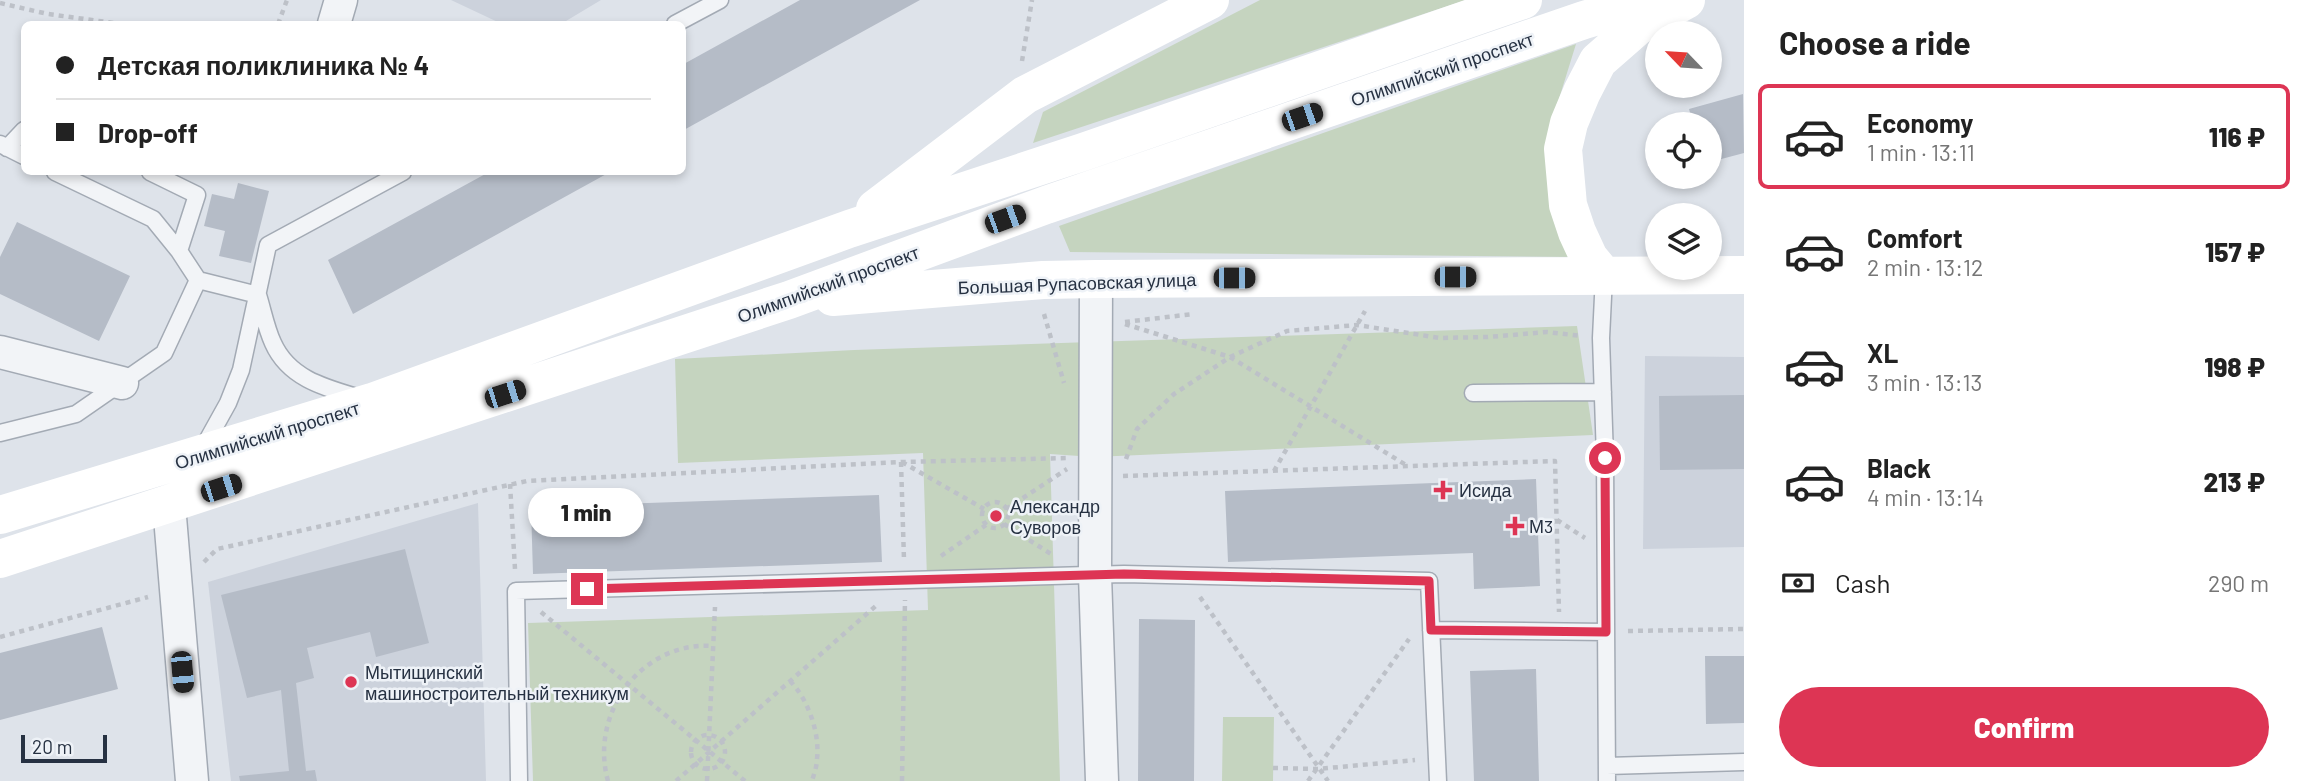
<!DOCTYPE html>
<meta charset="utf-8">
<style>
:root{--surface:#fff;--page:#f2f2f2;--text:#222;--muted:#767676;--line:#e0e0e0;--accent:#dd3554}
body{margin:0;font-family:Barlow,sans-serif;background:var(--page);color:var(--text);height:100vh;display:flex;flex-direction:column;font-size:26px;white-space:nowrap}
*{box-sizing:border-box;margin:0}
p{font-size:23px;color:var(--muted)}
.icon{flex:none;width:38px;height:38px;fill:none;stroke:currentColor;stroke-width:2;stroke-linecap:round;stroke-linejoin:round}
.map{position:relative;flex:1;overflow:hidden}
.drawer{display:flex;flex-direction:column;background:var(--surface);width:560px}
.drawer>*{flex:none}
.guide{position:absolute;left:21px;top:21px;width:665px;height:154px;border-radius:10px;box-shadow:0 4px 10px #0003;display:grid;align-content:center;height:154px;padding:0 35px;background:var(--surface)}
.needle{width:46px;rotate:295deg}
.buttons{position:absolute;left:1645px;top:21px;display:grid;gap:14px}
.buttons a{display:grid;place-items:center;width:77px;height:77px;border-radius:50%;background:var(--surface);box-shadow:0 4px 10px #0003;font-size:35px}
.scale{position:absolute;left:21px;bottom:18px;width:86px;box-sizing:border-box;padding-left:7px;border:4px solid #263142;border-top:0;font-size:19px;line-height:24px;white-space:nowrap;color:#263142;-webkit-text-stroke:5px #eef2f7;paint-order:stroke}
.end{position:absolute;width:32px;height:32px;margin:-16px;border:9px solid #dd3554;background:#fff;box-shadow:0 0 0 4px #fff}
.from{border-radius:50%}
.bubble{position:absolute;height:49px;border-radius:24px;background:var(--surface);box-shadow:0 4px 10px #0003;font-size:23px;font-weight:800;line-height:49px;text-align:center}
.car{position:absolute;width:21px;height:42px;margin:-21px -10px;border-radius:9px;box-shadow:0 0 5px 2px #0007;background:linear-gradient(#222 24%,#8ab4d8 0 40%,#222 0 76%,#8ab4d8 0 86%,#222 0)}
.guide b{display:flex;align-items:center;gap:24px;height:66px;font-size:26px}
.guide b+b{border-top:2px solid var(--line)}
.guide i{width:18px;height:18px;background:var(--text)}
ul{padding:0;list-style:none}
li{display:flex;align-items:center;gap:21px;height:105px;margin:0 14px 10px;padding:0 21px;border:4px solid transparent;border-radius:10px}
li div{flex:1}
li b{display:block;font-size:26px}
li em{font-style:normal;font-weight:800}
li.selected{border-color:var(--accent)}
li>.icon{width:63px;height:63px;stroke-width:1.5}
h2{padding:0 35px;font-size:32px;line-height:84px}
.pay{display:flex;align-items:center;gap:18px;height:77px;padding:0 35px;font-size:26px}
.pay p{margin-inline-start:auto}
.cta{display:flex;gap:14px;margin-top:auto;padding:14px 35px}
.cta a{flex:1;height:80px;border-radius:42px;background:var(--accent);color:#fff;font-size:28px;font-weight:800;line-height:80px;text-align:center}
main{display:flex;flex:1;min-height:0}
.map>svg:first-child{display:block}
</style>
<main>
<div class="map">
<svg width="1744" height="781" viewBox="0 0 1744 781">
<rect width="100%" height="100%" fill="#dee3ea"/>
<path fill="#ccd2dc" d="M 451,0 L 601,0 L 561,24 L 502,24 Z
M 1645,356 L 1744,357 L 1744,547 L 1643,549 Z
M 478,503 L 486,781 L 231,781 L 208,582 Z"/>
<path fill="#c5d4bf" d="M 1260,0 L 1466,0 L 1033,143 L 1043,112 Z
M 1576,44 L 1558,102 L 1576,257 L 1070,252 L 1059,226 Z
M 1577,326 L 1593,435 L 1094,457 L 1050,454 L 1060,781 L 533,781 L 528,623 L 928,610 L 923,453 L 678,463 L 675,359 L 854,350 Z
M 1223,717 L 1274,717 L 1273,781 L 1222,781 Z"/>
<path fill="#b5bcc7" d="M 800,0 L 920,0 L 682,131 L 682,65 Z
M 1743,94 L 1744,153 L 1710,162 L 1710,124 L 1693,124 L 1689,109 Z
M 489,172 L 610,172 L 353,314 L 328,260 Z
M 238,183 L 269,191 L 251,263 L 219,256 L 225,231 L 204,226 L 212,194 L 234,199 Z
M 17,222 L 130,276 L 99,341 L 0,294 L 0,257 Z
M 1744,395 L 1744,469 L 1660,470 L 1659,396 Z
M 1536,479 L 1540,586 L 1474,589 L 1473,553 L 1228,562 L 1225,491 Z
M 879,495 L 882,562 L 533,574 L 531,507 Z
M 405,549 L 429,643 L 376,657 L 370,632 L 307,648 L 314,678 L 296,683 L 306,771 L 315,770 L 317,781 L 240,781 L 239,776 L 289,771 L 281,690 L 247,698 L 221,595 Z
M 1139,619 L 1195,620 L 1194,781 L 1138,781 Z
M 102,627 L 118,689 L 0,720 L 0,653 Z
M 1705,656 L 1744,656 L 1744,723 L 1706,724 Z
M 1536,669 L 1539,781 L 1474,781 L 1470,671 Z"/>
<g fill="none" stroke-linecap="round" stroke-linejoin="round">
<defs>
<path id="lane" d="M 675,24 L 720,0
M 0,144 L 24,156
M 7,148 L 24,130
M 55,172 L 153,219 L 179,251 L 198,280 L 258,295 C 263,311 266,328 273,343 C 289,379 326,388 360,398
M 150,172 L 197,195 L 179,251
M 1604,276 L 1601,338 L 1605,458 L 1607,781
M 1473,393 L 1603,392
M 0,433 L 76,414 L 164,353 L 198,280
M 203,448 L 228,403 L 241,370 L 268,245 L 403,172
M 1431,630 L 1606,632
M 1607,766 L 1744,762
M 519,781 L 516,591 L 1124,574 L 1429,581 L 1438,781"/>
<path id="street" d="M 334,24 L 341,0
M 1096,279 L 1095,575 L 1102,781
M 0,352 L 122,383
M 169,505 L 192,781"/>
</defs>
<use href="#lane" stroke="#a3aab4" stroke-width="19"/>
<use href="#street" stroke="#a3aab4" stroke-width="35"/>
<path stroke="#bdc1c8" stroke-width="4.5" stroke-dasharray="5 5" stroke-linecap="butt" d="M 0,3 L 48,14 L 121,24
M 278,24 L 287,0
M 1022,61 L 1032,0
M 1044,314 L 1064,383
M 1125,322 L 1193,314
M 1125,324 L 1230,357 L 1406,465
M 1126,459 L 1137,429 L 1174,394 L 1230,357 L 1287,331 L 1357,325 L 1440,338 L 1488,337 L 1547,332 L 1582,336
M 901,462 L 904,560
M 902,462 L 984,509
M 1274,471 L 1365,311
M 1123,476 L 1555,461 L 1559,612
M 510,484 L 515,569
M982 515a13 13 0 1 1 26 0a13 13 0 1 1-26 0Z
M 1006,509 L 1067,469
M 1557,520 L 1585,538
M 1004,524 L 1051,554
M 941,556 L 986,525
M 204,562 L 217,549 L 527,481 L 901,462 L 1068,458
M 1200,597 L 1328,781
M 541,612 L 745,781
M 1628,631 L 1744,629
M 0,637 L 148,597
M 790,681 C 808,699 820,733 817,759 C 817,766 814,774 812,781
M691 752a17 17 0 1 1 34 0a17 17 0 1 1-34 0Z
M 1273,768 L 1318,769 L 1415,760
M 608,781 C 589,714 641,641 713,646
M 676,781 L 878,604
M 707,781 L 715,607
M 902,781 L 905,600
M 1308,781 L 1409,639"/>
<use href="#lane" stroke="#f2f4f7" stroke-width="16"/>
<use href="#street" stroke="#f2f4f7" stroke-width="32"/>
<path stroke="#fff" stroke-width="38" d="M 875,209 L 1025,95 L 1210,0
M 1604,276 L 1589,258 L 1577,232 L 1568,205 L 1563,149 L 1569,123 L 1582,92 L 1598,61 L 1638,26 L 1686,0
M 833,297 L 1043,280 L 1096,279 L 1744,275
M 0,515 L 372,402 L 849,229 L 1083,152 L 1523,0
M 0,559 L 789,300 L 1046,205 L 1584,20 L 1652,0"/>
</g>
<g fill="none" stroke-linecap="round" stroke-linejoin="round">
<path stroke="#dd3554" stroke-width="9" d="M 587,589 L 1124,574 L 1429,581 L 1431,630 L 1606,632 L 1605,458"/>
</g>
<g fill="#dd3554" stroke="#eef2f7" stroke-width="2.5">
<path d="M1439.5 479.5h7v7h7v7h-7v7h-7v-7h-7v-7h7z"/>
<circle cx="996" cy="516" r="7"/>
<path d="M1511.5 515.5h7v7h7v7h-7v7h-7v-7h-7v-7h7z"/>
<circle cx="351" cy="682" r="7"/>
</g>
<g text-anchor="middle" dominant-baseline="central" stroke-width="5" stroke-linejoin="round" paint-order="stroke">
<g font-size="18" fill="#263142" stroke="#eef2f7">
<text transform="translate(1442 69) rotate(-19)">Олимпийский проспект</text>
<text transform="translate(1077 283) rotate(-2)">Большая Рупасовская улица</text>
<text transform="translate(828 284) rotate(-20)">Олимпийский проспект</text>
<text transform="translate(267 435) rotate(-17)">Олимпийский проспект</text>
</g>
<g font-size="18" fill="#263142" stroke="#eef2f7" text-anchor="start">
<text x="1459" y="490">Исида</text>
<text x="1010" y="506">Александр<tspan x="1010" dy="21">Суворов</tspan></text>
<text x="1529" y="526">М3</text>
<text x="365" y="672">Мытищинский<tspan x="365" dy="21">машиностроительный техникум</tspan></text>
</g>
</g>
</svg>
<div class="buttons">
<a><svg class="needle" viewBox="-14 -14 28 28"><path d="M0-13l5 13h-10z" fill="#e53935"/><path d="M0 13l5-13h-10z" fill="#767676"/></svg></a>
<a><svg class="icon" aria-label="locate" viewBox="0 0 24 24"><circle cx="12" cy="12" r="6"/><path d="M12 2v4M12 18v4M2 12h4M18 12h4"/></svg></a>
<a><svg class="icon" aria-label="layers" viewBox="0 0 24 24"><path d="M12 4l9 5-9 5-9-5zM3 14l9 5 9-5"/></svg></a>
</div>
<div class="scale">20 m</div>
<i class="end from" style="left:1605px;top:458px"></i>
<i class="end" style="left:587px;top:589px"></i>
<div class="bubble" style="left:528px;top:488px;width:116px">1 min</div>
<i class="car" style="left:1302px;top:117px;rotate:71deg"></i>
<i class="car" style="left:1005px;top:219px;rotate:70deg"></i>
<i class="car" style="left:1455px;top:277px;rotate:90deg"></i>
<i class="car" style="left:1234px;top:278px;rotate:90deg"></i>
<i class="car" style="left:505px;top:394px;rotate:72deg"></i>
<i class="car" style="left:221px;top:488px;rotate:72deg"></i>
<i class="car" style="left:182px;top:672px;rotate:175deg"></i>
<div class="guide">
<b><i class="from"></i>Детская поликлиника № 4</b>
<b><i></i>Drop-off</b>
</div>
</div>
<section class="drawer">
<h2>Choose a ride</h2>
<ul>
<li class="selected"><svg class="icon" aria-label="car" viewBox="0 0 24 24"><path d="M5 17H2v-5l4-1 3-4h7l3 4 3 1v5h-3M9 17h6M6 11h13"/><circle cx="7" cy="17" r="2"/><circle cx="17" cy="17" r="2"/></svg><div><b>Economy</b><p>1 min · 13:11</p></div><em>116 ₽</em></li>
<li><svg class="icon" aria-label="car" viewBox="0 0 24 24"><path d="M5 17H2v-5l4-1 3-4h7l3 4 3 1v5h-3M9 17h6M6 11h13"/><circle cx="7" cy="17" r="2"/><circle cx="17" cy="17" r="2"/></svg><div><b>Comfort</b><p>2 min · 13:12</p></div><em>157 ₽</em></li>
<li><svg class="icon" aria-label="car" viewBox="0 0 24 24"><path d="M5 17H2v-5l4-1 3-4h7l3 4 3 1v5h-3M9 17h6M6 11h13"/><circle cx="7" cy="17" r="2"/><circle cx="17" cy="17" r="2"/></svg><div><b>XL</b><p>3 min · 13:13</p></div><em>198 ₽</em></li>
<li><svg class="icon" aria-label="car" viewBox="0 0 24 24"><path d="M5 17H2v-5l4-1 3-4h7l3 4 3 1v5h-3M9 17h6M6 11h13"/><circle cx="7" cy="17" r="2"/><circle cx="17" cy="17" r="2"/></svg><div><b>Black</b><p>4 min · 13:14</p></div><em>213 ₽</em></li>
</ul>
<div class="pay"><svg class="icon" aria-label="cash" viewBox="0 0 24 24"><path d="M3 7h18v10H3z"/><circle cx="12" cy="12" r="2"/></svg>Cash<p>290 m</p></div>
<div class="cta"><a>Confirm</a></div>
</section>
</main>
